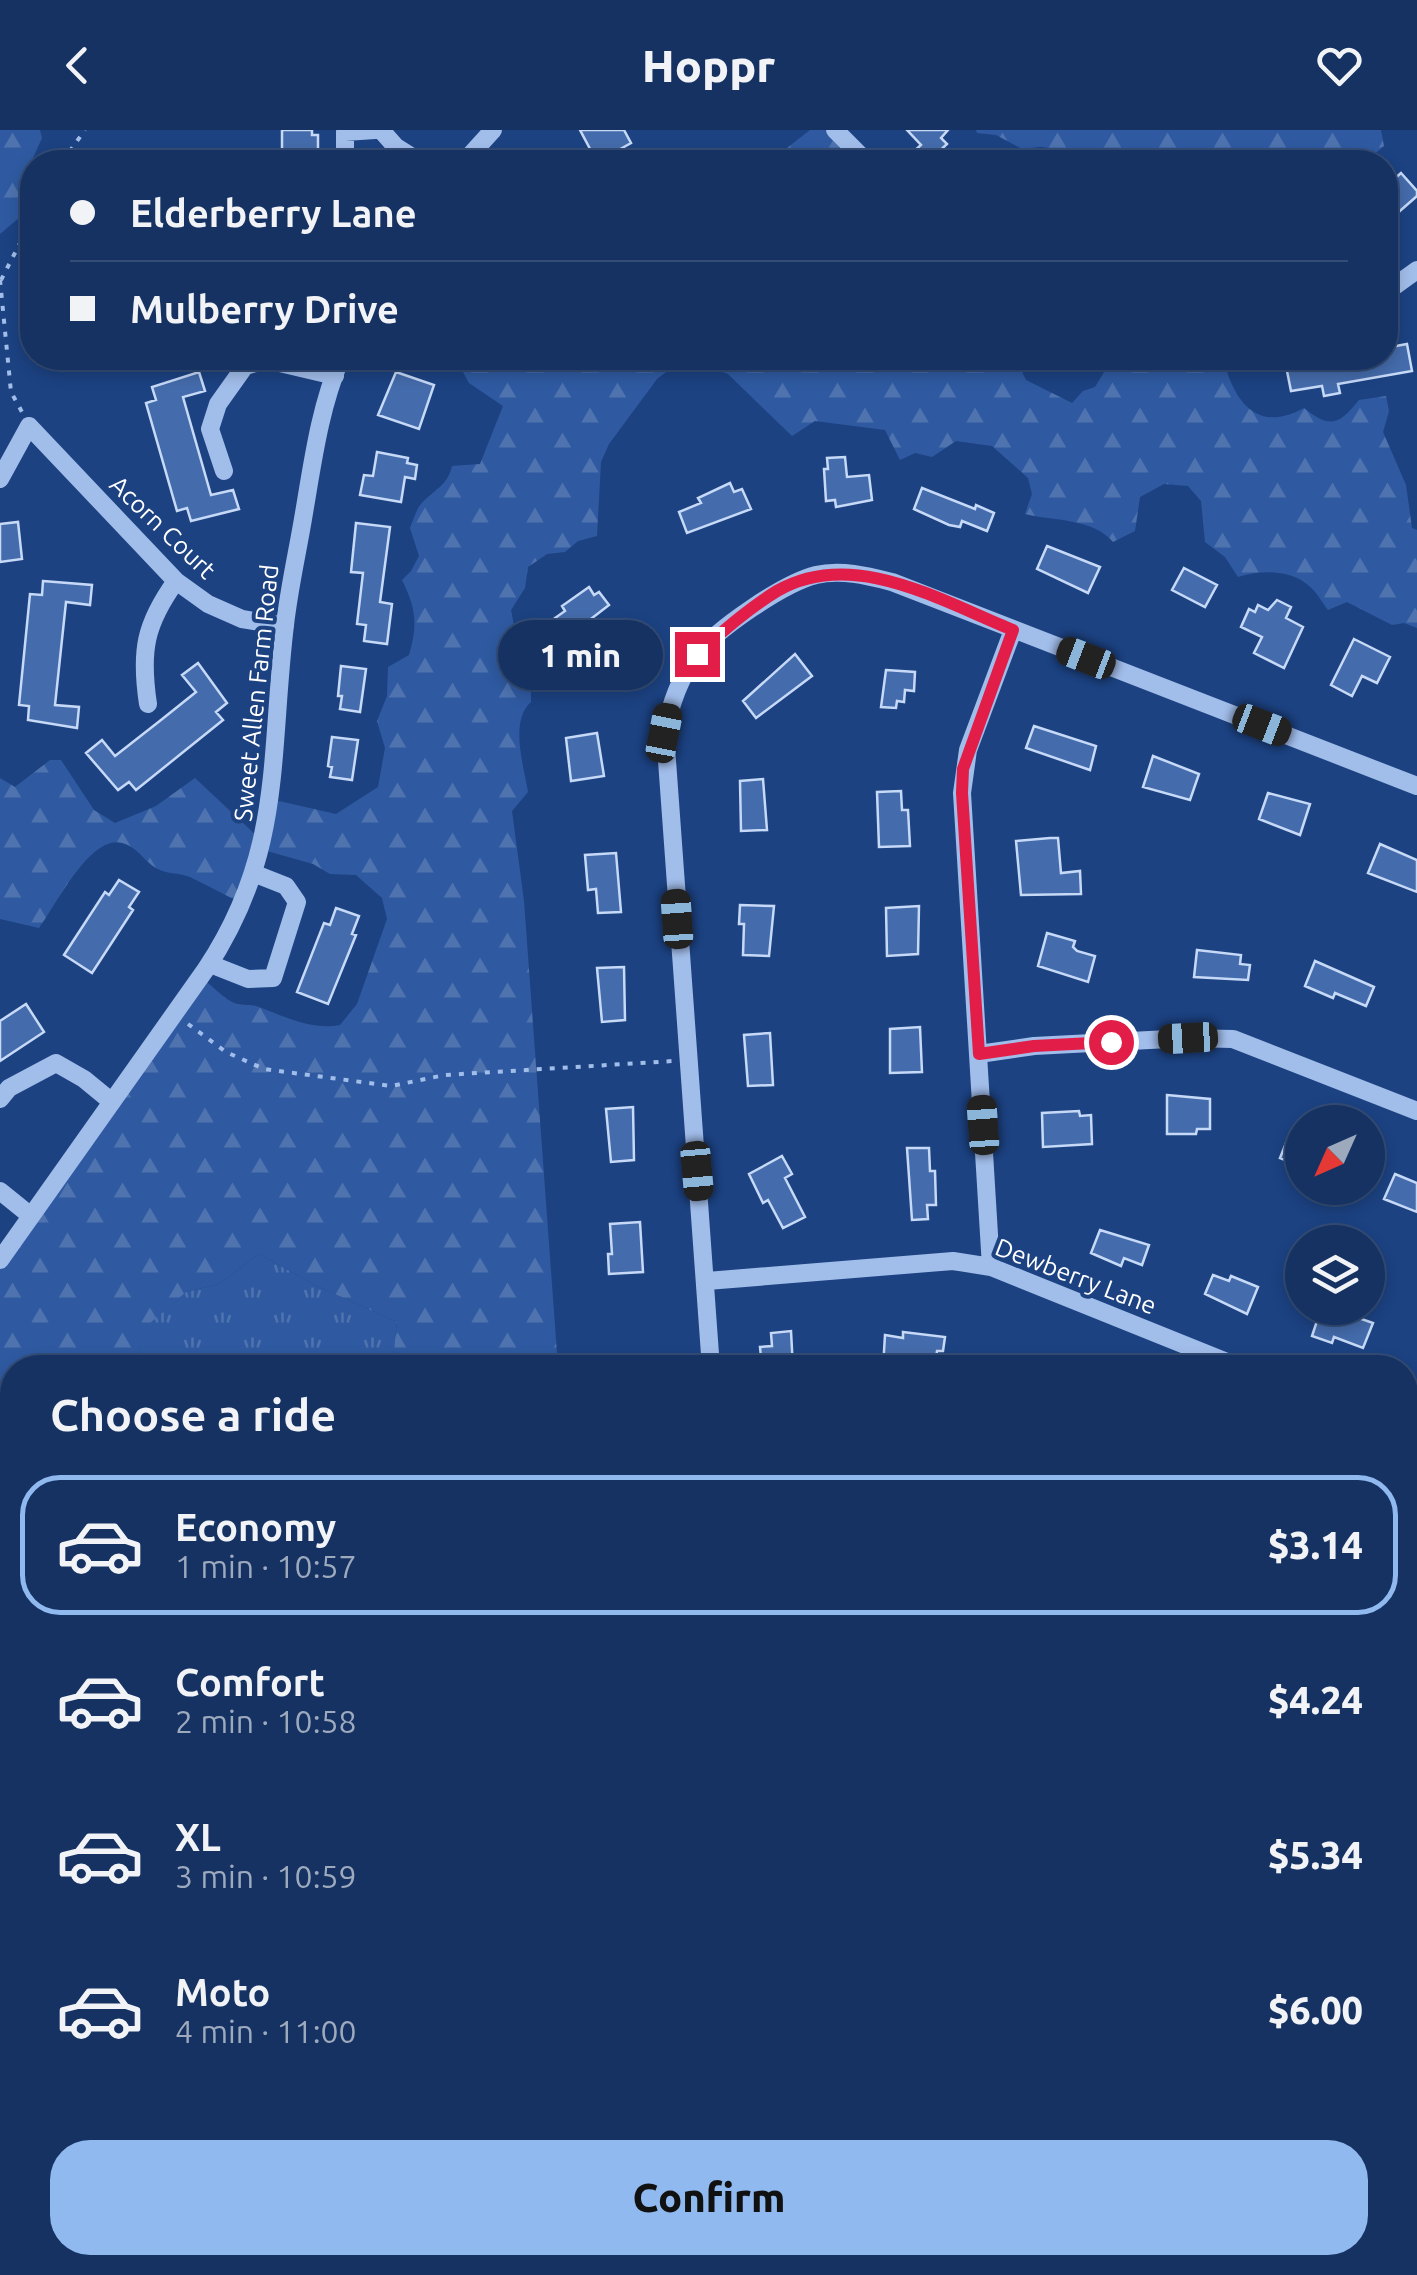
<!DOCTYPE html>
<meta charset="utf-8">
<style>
:root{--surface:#153262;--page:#1e3a68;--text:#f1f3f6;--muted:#9daabe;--line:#344d77;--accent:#90b9f0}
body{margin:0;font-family:Ubuntu,sans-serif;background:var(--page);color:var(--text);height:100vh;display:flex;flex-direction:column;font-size:38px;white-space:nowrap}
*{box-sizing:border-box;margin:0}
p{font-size:32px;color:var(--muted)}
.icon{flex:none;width:55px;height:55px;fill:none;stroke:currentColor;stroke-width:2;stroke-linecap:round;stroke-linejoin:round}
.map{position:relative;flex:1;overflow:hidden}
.drawer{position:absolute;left:0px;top:1225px;width:1418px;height:920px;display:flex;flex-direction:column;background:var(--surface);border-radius:40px 40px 0 0;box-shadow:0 5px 15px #0003,0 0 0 2px var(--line)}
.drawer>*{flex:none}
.banner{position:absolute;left:20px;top:20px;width:1378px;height:220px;border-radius:40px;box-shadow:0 5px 15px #0003,0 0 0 2px var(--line);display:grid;align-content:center;height:220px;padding:0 50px;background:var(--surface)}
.needle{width:65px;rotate:225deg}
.fabs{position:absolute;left:1285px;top:975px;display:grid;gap:20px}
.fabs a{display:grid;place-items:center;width:100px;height:100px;border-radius:50%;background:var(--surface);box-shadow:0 5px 15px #0003,0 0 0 2px var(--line);font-size:50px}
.end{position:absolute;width:45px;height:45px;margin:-22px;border:12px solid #e11d48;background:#fff;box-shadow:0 0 0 5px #fff}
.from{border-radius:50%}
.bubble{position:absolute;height:70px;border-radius:35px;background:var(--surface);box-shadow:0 5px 15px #0003,0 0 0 2px var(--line);font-size:32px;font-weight:800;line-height:70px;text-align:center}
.car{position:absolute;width:30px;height:60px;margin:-30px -15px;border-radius:12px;box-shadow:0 0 8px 2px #0007;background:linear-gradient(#222 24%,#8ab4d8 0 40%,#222 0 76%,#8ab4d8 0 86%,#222 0)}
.banner b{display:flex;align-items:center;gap:35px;height:95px;font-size:38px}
.banner b+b{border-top:2px solid var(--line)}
.banner i{width:25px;height:25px;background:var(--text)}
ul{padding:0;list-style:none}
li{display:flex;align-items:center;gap:30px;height:140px;margin:0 20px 15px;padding:0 30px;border:5px solid transparent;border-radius:40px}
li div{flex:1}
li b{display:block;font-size:38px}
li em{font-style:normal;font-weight:800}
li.active{border-color:var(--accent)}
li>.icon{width:90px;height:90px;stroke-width:1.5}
h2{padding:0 50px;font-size:45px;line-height:120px}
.primary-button{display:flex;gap:20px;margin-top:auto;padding:20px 50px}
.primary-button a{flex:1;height:115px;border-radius:40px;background:var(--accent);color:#111;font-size:40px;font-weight:800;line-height:115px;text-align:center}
header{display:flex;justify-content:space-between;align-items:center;height:130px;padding:0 50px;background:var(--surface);font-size:45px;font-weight:800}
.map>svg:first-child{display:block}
</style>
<header><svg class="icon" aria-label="back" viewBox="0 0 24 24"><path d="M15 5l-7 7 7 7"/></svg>Hoppr<svg class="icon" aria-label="heart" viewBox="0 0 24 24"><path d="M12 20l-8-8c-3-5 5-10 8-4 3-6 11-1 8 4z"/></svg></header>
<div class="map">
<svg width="1417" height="2145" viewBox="0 0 1417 2145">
<defs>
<pattern id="grass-tufts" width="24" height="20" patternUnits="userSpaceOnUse" patternTransform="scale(2.5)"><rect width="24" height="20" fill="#2f5aa1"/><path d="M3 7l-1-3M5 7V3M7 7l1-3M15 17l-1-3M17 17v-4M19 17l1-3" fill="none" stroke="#4e73af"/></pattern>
<pattern id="forest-firs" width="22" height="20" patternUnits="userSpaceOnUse" patternTransform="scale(2.5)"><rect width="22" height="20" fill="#2f5aa1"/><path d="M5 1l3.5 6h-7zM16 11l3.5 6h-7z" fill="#4e73af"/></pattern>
</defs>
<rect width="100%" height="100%" fill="#1c4282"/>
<path fill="url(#grass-tufts)" d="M 259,1124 L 317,1156 L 397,1192 L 392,1237 L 133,1238 L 148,1194 L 186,1162 L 219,1154 Z"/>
<path fill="url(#forest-firs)" d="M 0,0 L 40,0 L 42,8 L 28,39 L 26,82 L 0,104 Z
M 810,0 L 832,0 L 861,32 L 769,32 Z
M 976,0 L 1381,0 L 1384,16 L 1365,32 L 1125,32 C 1112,27 1106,32 1093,32 C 1065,32 1056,9 1024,20 L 996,5 L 977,3 Z
M 475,228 L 1015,228 L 1026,250 L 1072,273 L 1083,261 L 1095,257 L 1106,239 L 1121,241 L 1141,228 L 1223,228 C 1234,272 1257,304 1304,278 C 1330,299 1339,295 1359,270 L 1386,266 L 1389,281 L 1383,302 L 1406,355 L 1412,398 L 1417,400 L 1417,498 L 1404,493 L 1392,495 L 1347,472 L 1328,480 C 1322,472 1316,461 1308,455 C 1290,439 1259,440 1238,447 L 1225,427 L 1205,412 L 1201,371 L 1188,356 L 1164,354 L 1140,367 L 1135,401 L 1113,412 C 1093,388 1053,391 1025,384 L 1032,364 L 1028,348 L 992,316 L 956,311 L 932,327 L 915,323 L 900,330 L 885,300 L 815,291 L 792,306 L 728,244 L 694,232 L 670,239 L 657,249 L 609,314 L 601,332 L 597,406 L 578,411 L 565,422 L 547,424 L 528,437 L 525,458 L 511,480 L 520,526 L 531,550 L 531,572 C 509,591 524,637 528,662 L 512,681 L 524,771 L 558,1237 L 392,1237 L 397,1192 L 317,1156 L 259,1124 L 219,1154 L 186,1162 L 149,1194 L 133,1237 L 12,1238 L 12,1449 L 0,1444 L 0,1127 L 201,847 C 211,855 221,866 232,872 C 240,876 248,874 256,876 C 281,885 312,901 340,895 L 357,874 L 387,789 L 382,768 L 356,745 L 330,744 L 313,734 L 267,721 L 239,772 C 223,764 207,755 190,747 C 180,743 169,744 160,740 C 145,734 140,718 122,713 C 90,704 55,777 39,798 L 0,789 L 0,648 L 15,657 L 50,630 L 61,630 L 94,680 L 115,693 L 156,676 L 195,648 L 261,710 L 270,669 L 336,684 L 378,657 L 385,618 L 377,591 L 387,566 L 388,537 L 409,525 C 418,495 416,478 402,450 L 411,441 L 419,426 L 410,398 C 413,391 416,380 421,374 C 432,361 448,356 452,336 L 480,334 L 503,276 L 469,253 L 463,242 Z
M 12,1663 L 12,1776 L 0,1741 L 0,1667 Z
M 1405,1880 L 1417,1882 L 1417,2011 L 1405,2005 L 1411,1984 L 1405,1969 Z
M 719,2133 L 719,2132 L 827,2133 L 825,2145 L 718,2145 Z
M 866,2133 L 993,2132 L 993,2133 L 984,2145 L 865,2145 Z"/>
<path fill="#446bab" stroke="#c6d9f7" stroke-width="2.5" d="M 282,0 L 312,0 L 312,5 L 318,5 L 318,32 L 282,32 Z
M 580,0 L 624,0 L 631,13 L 597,32 Z
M 907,0 L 948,0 L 941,8 L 947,14 L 928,32 L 924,32 L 913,22 L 921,15 Z
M 1401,43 L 1417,61 L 1417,66 L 1385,94 L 1385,57 Z
M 1407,214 L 1412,241 L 1338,254 L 1340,263 L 1324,266 L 1322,256 L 1291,261 L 1287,241 L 1385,228 L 1385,218 Z
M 199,242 L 205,261 L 183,267 L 211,365 L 233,360 L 239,379 L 191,391 L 187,378 L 177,381 L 146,273 L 156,270 L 152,257 Z
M 396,242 L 434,255 L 419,299 L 378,285 Z
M 377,322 L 408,328 L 407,333 L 417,335 L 415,349 L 405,347 L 401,372 L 360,365 L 364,345 L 373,346 Z
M 845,327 L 847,347 L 869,345 L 872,370 L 836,377 L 835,370 L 826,371 L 824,339 L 828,339 L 827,328 Z
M 730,353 L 734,362 L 742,359 L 751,379 L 687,403 L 679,382 L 701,373 L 698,368 Z
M 922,358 L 975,379 L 976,375 L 994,383 L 987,401 L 962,391 L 960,397 L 949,395 L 914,379 Z
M 18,392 L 22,429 L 0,432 L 0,394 Z
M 356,393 L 390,397 L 380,472 L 392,474 L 387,514 L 364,511 L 366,495 L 357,494 L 363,443 L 351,442 Z
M 1047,416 L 1100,437 L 1088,463 L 1037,439 Z
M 1184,438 L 1217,455 L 1205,477 L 1172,460 Z
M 43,451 L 92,455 L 90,475 L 66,472 L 55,575 L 79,577 L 77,598 L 28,590 L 29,576 L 19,575 L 30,464 L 42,465 Z
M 589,457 L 594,465 L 599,462 L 609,475 L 561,512 L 548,493 L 565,481 L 562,476 Z
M 1277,470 L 1291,477 L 1286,488 L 1303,497 L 1284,538 L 1254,523 L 1262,507 L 1241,497 L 1249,479 L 1255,482 L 1258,475 L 1268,480 Z
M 1354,509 L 1390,527 L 1377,553 L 1362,546 L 1352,566 L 1331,555 Z
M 795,524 L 812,546 L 756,588 L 743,571 Z
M 198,533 L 227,573 L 216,582 L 223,590 L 136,660 L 129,652 L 118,660 L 86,623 L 102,610 L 115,626 L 161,590 L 196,562 L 182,545 Z
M 341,536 L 366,539 L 360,582 L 340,579 L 342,566 L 338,566 Z
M 886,540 L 915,542 L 914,561 L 905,560 L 904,572 L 897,571 L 896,578 L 881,577 Z
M 1034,596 L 1096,616 L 1090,640 L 1026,618 Z
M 597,603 L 604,646 L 571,651 L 566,608 Z
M 332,607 L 358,610 L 352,650 L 330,647 L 332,637 L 328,636 Z
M 1153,626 L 1199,644 L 1190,670 L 1143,657 Z
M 763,649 L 767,700 L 741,701 L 740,651 Z
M 901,661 L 902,680 L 908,680 L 910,716 L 879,717 L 877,662 Z
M 1268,663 L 1310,674 L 1300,705 L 1259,689 Z
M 1050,708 L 1058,708 L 1061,743 L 1080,741 L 1081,764 L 1021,765 L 1016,711 Z
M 1380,714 L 1417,730 L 1417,762 L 1368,743 Z
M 616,723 L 621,782 L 598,783 L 596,759 L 588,760 L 585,725 Z
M 119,750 L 139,762 L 129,777 L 133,780 L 92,843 L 64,825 L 105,762 L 109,765 Z
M 740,775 L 774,776 L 769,826 L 743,825 L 744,794 L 739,794 Z
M 919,776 L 918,824 L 887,826 L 886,778 Z
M 336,778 L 359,786 L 352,804 L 356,805 L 328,874 L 297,862 L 324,793 L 330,795 Z
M 1047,803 L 1075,811 L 1073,817 L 1077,821 L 1095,826 L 1088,852 L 1038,836 Z
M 1197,820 L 1241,825 L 1240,834 L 1250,835 L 1248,850 L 1194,847 Z
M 1315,831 L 1374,857 L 1366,876 L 1335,863 L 1333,868 L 1305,856 Z
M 624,837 L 625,890 L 602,892 L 597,838 Z
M 26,874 L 44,902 L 0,931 L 0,891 Z
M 920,897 L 922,942 L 890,943 L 890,899 Z
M 770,903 L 773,955 L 748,956 L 744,905 Z
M 1167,965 L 1210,969 L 1210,999 L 1197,999 L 1196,1004 L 1167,1004 Z
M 633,977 L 634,1030 L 611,1032 L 606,979 Z
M 1079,981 L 1080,986 L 1091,985 L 1092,1014 L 1043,1017 L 1042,983 Z
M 1290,1003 L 1302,1008 L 1302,1037 L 1280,1028 Z
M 907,1018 L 929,1018 L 930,1041 L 935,1041 L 936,1075 L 927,1075 L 928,1089 L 912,1090 Z
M 782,1026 L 792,1044 L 785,1048 L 805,1087 L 783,1098 L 768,1070 L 763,1073 L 749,1044 Z
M 1395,1044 L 1417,1053 L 1417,1082 L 1384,1069 Z
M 640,1092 L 643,1142 L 609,1144 L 608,1124 L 612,1124 L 610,1094 Z
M 1100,1100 L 1149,1115 L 1142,1135 L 1124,1128 L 1121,1136 L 1091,1123 Z
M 1213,1145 L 1229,1151 L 1231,1146 L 1258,1157 L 1247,1184 L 1205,1164 Z
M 1333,1179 L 1373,1193 L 1363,1218 L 1334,1207 L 1332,1213 L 1312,1206 L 1319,1185 L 1329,1189 Z
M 791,1201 L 793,1238 L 762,1238 L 760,1217 L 772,1216 L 771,1203 Z
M 903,1202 L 945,1207 L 943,1221 L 937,1221 L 935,1238 L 883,1238 L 885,1205 L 903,1208 Z"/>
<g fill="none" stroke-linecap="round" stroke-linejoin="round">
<path stroke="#a1bdea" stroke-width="4" stroke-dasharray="5 8" stroke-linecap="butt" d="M 62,32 L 85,0
M 0,150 L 11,262 L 22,282
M 1,150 L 32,90
M 188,894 L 226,922 L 264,939 L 391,956 L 445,945 L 673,931"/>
<path stroke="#a1bdea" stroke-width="18" d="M 381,0 L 396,17 L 420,32
M 835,0 L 867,32
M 345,32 L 345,2 L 375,0
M 464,32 L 493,0
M 1385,163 L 1417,140
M 224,341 L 210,299 L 218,274 L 245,236 L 267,230 L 335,246
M 0,349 L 29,296 L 176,451 L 208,474 L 242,489 L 285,496
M 148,574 C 140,521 145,494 176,451
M 210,834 L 248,849 L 273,848 L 297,772 L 286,756 L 253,743
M 979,924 L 1034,916 L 1188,908 L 1233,909 L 1417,981
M 0,969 L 9,958 L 56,933 L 84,949 L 112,972
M 0,1061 L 31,1086
M 0,1130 L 206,839 C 284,721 269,627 285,495 C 289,458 298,420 304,383 C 313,330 320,277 341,228
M 991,1137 L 962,663 L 968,620 L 1013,500
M 707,1151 L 953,1131 L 991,1137 L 1242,1238
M 711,1238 L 665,603 C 670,575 679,549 696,526 C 716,499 784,453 816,445 C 841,439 868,446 892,452 L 1417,656
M 1405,1303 L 1417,1308
M 1405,1500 L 1417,1478
M 604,2132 L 604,2145
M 1382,2132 L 1400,2145"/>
</g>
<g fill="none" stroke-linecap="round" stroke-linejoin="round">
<path stroke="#e11d48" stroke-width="12" d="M 697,524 C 722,502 749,478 777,461 C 853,417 941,471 1013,500 L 963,639 L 962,663 L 979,924 L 1034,916 L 1111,912"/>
</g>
<g text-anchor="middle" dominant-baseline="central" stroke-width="8" stroke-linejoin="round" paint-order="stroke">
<g font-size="25" fill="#fff" stroke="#1c4282">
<text transform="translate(163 397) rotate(44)">Acorn Court</text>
<text transform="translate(256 563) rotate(-84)">Sweet Allen Farm Road</text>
<text transform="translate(1076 1146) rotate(21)">Dewberry Lane</text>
</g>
</g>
</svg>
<div class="fabs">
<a><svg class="needle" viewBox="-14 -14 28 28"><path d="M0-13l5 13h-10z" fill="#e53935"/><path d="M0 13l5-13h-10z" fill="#9daabe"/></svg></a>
<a><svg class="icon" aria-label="layers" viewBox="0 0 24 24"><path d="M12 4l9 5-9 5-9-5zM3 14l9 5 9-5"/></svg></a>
</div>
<i class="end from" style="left:1111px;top:912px"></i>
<i class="end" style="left:697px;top:524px"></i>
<div class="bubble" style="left:498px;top:490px;width:165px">1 min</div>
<i class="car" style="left:1086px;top:528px;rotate:291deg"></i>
<i class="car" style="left:1262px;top:595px;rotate:111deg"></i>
<i class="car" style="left:664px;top:603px;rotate:11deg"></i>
<i class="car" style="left:677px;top:789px;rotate:356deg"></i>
<i class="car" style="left:1188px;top:908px;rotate:267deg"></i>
<i class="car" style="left:983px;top:995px;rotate:356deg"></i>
<i class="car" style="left:697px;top:1041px;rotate:175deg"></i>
<div class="banner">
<b><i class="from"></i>Elderberry Lane</b>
<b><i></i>Mulberry Drive</b>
</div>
<section class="drawer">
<h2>Choose a ride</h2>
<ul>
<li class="active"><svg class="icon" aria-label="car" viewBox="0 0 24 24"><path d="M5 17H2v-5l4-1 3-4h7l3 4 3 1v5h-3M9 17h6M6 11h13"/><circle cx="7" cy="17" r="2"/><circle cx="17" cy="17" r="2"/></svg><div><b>Economy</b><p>1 min · 10:57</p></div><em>$3.14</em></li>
<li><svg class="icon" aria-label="car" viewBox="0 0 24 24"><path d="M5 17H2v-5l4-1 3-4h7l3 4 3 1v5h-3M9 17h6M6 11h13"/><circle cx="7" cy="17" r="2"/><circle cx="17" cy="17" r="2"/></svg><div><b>Comfort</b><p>2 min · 10:58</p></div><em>$4.24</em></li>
<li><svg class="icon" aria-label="car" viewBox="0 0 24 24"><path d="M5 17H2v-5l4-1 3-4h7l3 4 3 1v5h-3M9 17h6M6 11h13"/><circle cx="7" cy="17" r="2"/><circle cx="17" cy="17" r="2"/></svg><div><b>XL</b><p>3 min · 10:59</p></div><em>$5.34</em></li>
<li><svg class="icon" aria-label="car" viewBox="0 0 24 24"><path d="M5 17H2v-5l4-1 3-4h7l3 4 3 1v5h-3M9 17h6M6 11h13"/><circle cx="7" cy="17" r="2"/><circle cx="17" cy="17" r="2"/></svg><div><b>Moto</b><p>4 min · 11:00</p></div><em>$6.00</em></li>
</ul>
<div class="primary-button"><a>Confirm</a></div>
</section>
</div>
